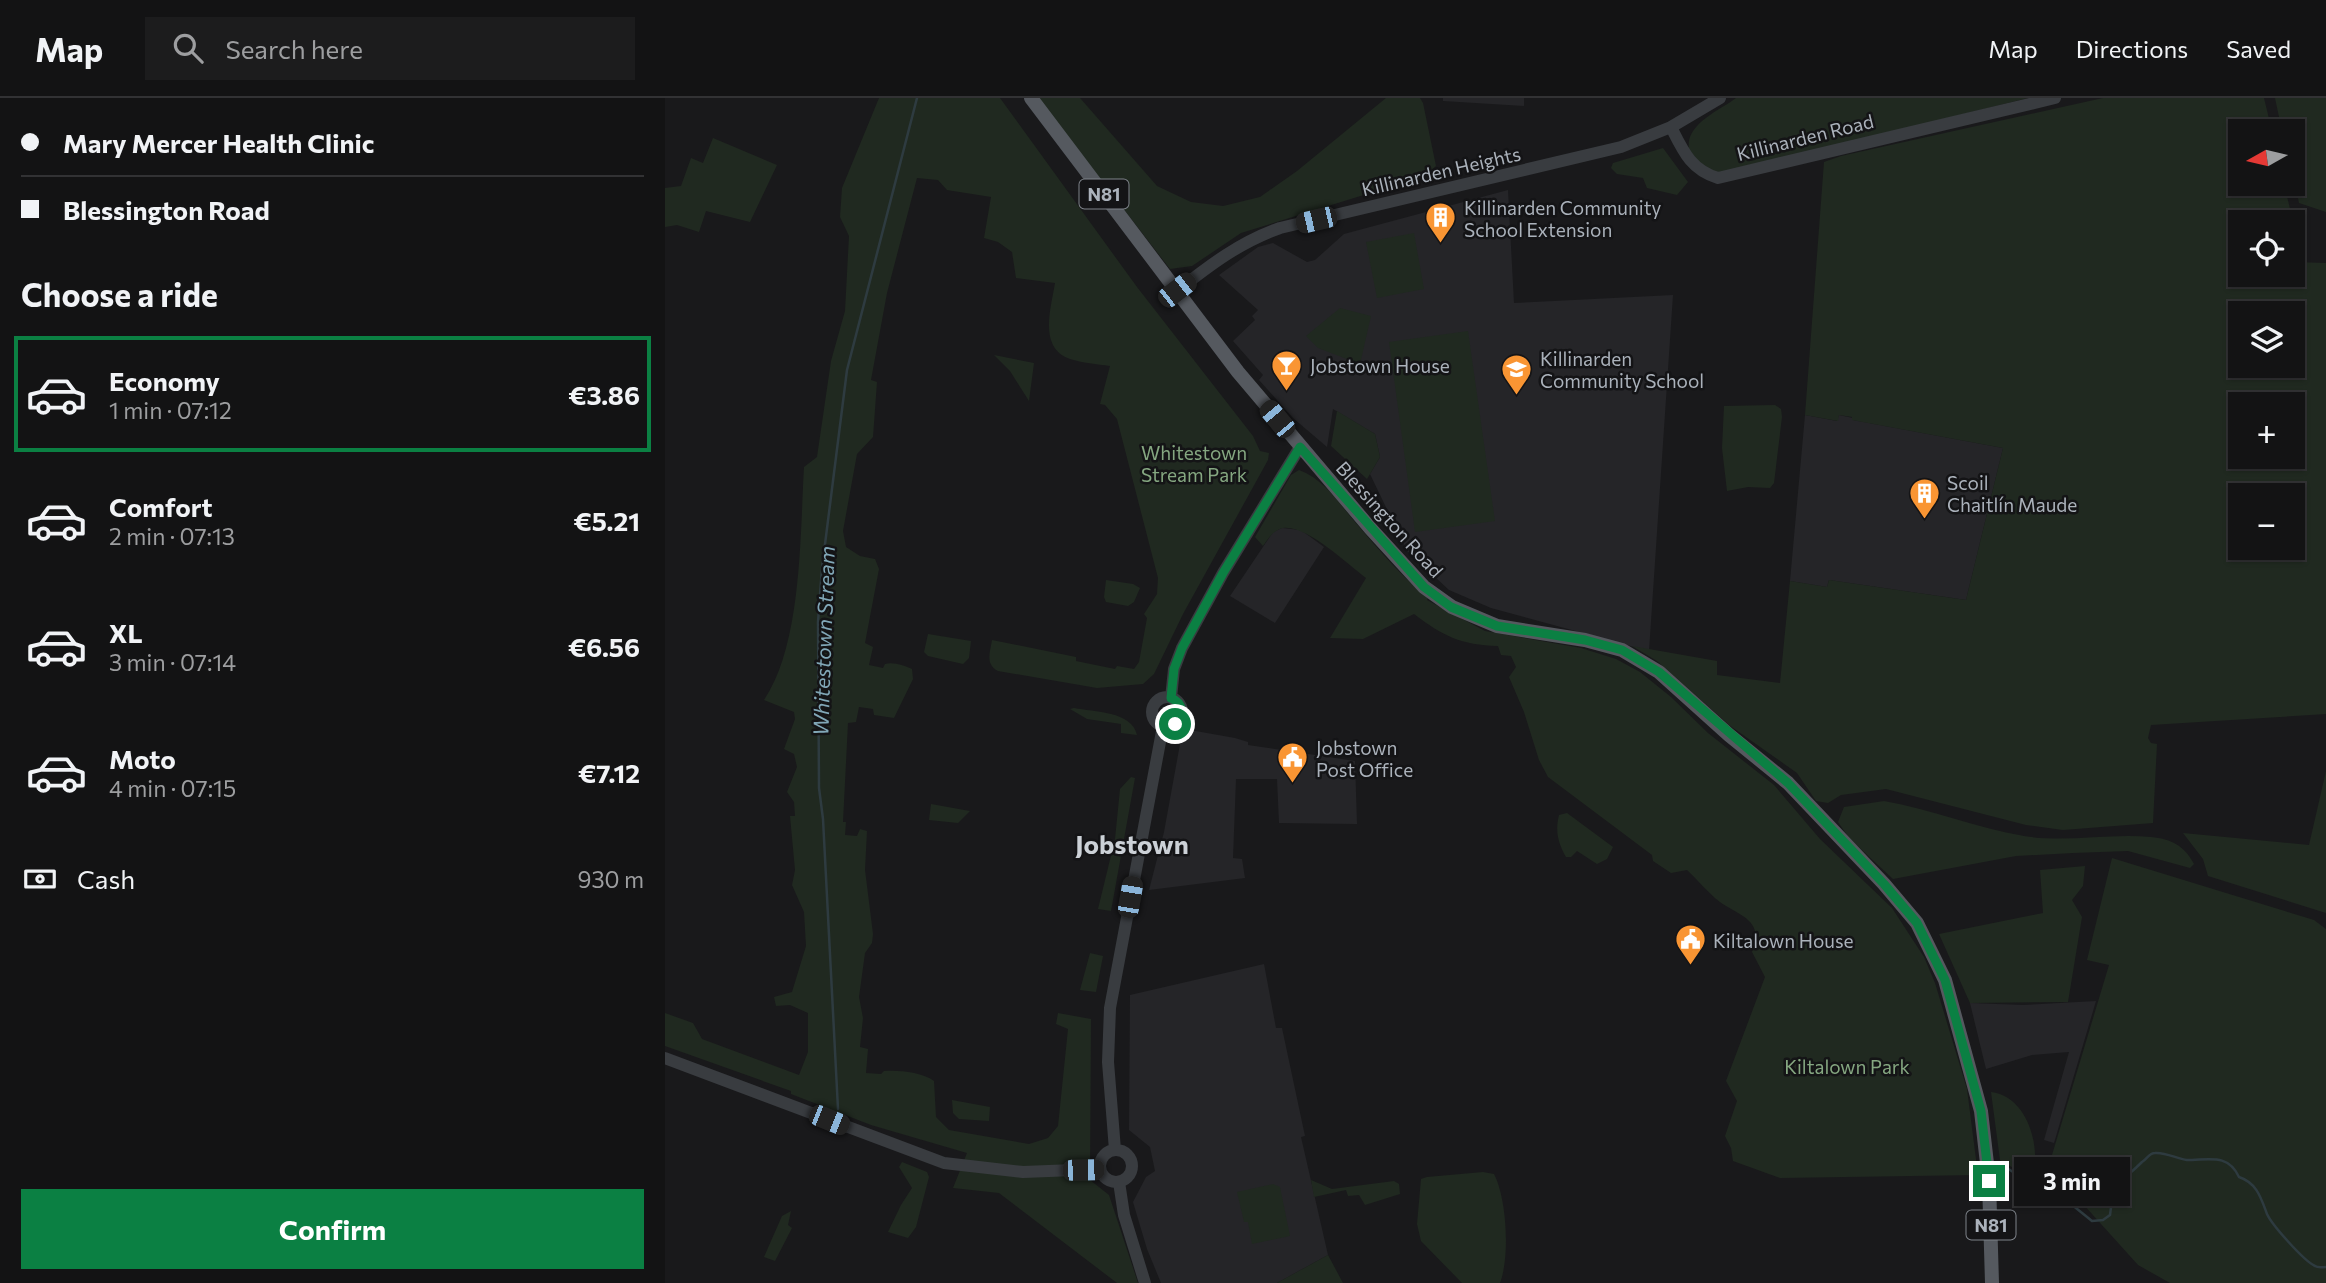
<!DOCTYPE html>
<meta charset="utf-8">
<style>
:root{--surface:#131314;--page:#1c1c1d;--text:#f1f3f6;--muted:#9d9ea0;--line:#323234;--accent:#0b8043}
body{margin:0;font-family:Commissioner,sans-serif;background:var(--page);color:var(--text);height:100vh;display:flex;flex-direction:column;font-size:26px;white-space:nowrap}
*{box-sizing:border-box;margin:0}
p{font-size:23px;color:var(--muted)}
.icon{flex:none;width:38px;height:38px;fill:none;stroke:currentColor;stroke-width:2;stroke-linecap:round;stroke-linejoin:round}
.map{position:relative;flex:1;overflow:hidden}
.panel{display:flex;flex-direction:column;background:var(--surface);width:665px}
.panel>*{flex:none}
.top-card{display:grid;align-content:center;height:154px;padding:0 21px;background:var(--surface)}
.needle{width:46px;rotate:262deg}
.fabs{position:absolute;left:1563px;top:21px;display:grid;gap:14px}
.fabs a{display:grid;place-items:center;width:77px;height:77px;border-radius:0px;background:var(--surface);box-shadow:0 2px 5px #0004,0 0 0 2px var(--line);font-size:35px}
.end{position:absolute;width:32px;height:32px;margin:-16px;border:9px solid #0b8043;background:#fff;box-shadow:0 0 0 4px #fff}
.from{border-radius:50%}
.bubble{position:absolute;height:49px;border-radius:0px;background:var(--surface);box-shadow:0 2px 5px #0004,0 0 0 2px var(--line);font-size:23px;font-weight:700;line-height:49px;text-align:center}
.car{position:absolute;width:21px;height:42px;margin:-21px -10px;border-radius:9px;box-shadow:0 0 5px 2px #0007;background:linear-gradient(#222 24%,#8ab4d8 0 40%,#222 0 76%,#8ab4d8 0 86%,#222 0)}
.top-card b{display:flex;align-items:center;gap:24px;height:66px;font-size:26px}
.top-card b+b{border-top:2px solid var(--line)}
.top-card i{width:18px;height:18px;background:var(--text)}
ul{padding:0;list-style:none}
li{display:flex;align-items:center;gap:21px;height:116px;margin:0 14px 10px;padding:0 7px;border:4px solid transparent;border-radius:0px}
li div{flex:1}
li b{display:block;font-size:26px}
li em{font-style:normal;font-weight:700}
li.current{border-color:var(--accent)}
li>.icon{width:63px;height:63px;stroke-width:1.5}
h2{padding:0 21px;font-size:32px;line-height:84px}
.pay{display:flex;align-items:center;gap:18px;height:77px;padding:0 21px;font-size:26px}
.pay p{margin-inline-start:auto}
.primary-button{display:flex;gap:14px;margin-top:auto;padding:14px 21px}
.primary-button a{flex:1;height:80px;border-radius:0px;background:var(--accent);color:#fff;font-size:28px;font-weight:700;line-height:80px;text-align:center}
header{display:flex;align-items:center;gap:42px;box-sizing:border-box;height:98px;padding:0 35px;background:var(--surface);border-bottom:2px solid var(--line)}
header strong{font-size:33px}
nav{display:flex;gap:38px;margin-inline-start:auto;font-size:24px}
.search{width:490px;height:63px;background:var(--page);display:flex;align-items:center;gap:18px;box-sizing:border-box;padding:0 24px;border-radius:0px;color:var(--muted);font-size:26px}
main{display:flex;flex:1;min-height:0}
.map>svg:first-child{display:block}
</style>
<header>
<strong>Map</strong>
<div class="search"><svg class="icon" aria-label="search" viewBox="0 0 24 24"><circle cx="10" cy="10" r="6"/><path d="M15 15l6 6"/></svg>Search here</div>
<nav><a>Map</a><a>Directions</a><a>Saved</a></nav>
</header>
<main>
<section class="panel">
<div class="top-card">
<b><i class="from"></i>Mary Mercer Health Clinic</b>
<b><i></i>Blessington Road</b>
</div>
<h2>Choose a ride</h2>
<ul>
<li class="current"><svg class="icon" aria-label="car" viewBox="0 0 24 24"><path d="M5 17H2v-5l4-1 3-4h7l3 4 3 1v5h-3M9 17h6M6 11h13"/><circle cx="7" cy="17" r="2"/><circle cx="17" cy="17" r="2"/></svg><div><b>Economy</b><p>1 min · 07:12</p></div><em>€3.86</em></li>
<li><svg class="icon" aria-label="car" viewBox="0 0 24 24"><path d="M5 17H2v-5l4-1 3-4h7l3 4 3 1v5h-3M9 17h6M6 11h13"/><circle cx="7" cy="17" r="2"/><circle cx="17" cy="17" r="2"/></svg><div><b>Comfort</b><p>2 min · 07:13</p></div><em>€5.21</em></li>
<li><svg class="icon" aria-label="car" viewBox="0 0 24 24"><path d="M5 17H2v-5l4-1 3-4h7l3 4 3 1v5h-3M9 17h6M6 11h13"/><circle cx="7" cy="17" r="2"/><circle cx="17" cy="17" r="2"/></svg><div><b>XL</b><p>3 min · 07:14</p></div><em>€6.56</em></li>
<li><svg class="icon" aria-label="car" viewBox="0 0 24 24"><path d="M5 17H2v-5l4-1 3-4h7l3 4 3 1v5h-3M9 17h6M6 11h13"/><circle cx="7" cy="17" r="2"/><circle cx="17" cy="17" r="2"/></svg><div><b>Moto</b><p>4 min · 07:15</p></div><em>€7.12</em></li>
</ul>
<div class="pay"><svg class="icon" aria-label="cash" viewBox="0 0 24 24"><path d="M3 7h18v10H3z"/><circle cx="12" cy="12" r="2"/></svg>Cash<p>930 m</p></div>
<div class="primary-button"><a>Confirm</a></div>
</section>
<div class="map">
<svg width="1661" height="1185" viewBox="0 0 1661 1185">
<rect width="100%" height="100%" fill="#19191b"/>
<path fill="#252528" d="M 778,0 L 859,0 L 859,8 L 778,3 Z
M 843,92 L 849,205 L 1008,197 L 984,553 L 826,510 L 784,492 L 742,453 L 705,376 L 715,359 L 710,336 L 668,311 L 662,349 L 628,320 L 594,282 L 598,277 L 568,243 L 590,222 L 587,218 L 593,212 L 554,177 L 593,149 L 608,145 L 642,164 L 650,162 L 679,136 Z
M 1140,317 L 1172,323 L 1174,317 L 1188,320 L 1188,322 L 1338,350 L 1301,502 L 1164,482 L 1162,489 L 1125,483 Z
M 617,430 L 636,432 L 659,449 L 610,525 L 565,498 L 608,434 Z
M 525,632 L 570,640 L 583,644 L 583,647 L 690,663 L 692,726 L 614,725 L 612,681 L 571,681 L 568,760 L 577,761 L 580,780 L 484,792 L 499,734 L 515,646 Z
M 599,866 L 611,930 L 617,930 L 640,1038 L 636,1039 L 663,1157 L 612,1185 L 496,1185 L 482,1151 L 468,1104 L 481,1079 L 490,1073 L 485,1049 L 464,1032 L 465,897 Z
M 1431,903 L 1389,1045 L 1379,1042 L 1404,954 L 1367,957 L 1321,971 L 1305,905 L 1358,907 Z"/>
<path fill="#202920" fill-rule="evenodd" d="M 214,0 L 335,0 L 472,189 L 588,338 L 595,353 L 604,355 L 603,362 L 518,516 L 489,576 L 478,586 L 432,590 L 333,573 C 320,566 325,555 327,542 L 411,559 L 411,563 L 450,571 L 452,568 L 469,571 L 474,564 L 482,520 L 479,516 L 492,496 L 493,480 L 452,321 L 440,307 L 435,306 L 445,268 C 432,266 417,265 405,261 C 373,250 386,210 390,185 L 351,180 L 347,154 L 333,144 L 319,140 L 326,99 L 282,92 L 273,82 L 252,80 L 222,195 L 206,282 L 212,284 L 208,339 L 192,356 L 178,433 L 181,449 L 195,458 L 210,461 L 214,471 L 200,545 L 208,549 L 204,567 L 218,570 L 220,566 C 229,564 238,567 247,571 L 248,581 L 229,620 L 209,617 L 208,611 L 194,609 L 191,624 L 183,625 L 178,724 L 181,724 L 180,737 L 192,738 L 195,731 L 202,733 L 200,772 L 208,836 L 207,845 L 200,855 L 194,899 L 198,920 L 195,949 L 203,951 L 201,975 L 216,976 L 219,973 C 234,972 257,974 269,983 L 271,1019 L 284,1032 L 364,1046 L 383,1040 L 393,1028 L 403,931 L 391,926 L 393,915 L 426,921 L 425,1082 L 444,1097 L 473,1185 L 452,1185 L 334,1095 L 288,1090 L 302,1055 L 206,1027 L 126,996 L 126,993 L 0,948 L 0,915 L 28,925 L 37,941 L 134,977 L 143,954 L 143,915 L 125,907 L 111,908 L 109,899 L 127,894 L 141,848 L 139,814 L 127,787 L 130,772 L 125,718 L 130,718 L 129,704 L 122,694 L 132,669 L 129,656 L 119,651 L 130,621 L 129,614 L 99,602 C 137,546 135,437 139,369 L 152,359 L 166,263 L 180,213 L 184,138 L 175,119 L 177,90 Z
M 373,0 L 415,0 L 492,88 L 526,104 L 558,108 L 595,99 L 632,73 L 721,0 L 755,0 L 758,5 L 771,68 L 760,78 L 576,135 L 527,168 L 505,171 Z
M 1071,0 L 1363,0 L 1070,73 L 1054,75 L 1038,71 L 1024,51 C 1020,26 1054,13 1071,0 Z
M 1438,0 L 1599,0 L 1607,33 L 1575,33 L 1575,86 L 1619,86 L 1626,115 L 1604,115 L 1604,124 L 1575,124 L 1575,177 L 1628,177 L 1628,164 L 1661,165 L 1661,616 L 1486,627 L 1483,640 L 1486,645 L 1492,646 L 1488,725 L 1398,732 L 1361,727 L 1221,691 L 1176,697 L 1163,705 L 1151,703 L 1132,675 L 1064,627 L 992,563 L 967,548 L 1052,563 L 1052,577 L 1115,585 L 1125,483 L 1162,489 L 1164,482 L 1301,502 L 1338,350 L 1187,322 L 1187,319 L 1174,317 L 1173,323 L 1140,317 L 1159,64 L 1176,58 ZM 1575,215 L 1628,215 L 1628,268 L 1575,268 ZM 1575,306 L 1628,306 L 1628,359 L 1575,359 ZM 1575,397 L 1628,397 L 1628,450 L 1575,450 Z
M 1610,0 L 1661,0 L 1661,114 L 1634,105 L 1628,76 L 1628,33 L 1617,33 Z
M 48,40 L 112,67 L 85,124 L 41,113 L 34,134 L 12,127 L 0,129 L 0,90 L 16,88 L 26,60 L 38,65 Z
M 998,50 L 1023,84 L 1012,97 L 982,90 L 978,80 L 952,76 L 946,70 L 948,65 Z
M 749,135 L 759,191 L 712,200 L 701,144 Z
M 675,210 L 706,218 L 695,266 L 653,250 L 641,238 Z
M 803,233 L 830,423 L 750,434 L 724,244 Z
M 329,257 L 369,265 L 364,303 L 345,273 Z
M 1110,307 L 1116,311 L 1117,319 L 1109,385 L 1105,390 L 1083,389 L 1062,393 L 1057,350 L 1059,308 Z
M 672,313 L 710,336 L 715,359 L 702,381 L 666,348 Z
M 634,372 C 660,382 673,404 690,424 C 713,451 736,478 763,500 L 762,502 L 820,533 L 916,550 L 951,561 L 975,574 L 1006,599 L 1043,635 L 1109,687 L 1155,741 L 1227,810 L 1259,859 L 1270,885 L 1302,991 L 1313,1077 L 1115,1080 L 1068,1063 L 1066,1050 L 1060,1038 L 1072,1003 L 1061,983 L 1100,879 L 1087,854 C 1101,822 1073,817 1055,804 C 1043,795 1033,782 1022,772 L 1006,775 L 988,763 L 987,757 L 883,679 L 874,662 L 859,614 L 844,579 L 851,569 L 846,558 L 836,557 L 833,548 C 796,547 778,538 749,516 L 698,541 L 665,540 L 701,480 C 681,465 642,427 618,430 C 608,432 603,441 598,448 L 590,439 L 626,377 Z
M 441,482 L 468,486 L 475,490 L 469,504 L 463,508 L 441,504 L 439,499 Z
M 263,536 L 306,543 L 304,560 L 298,566 L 263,558 L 259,554 Z
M 409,610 C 429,614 467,613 472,637 L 456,635 L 456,626 L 422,621 L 405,611 Z
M 1661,673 L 1661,815 L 1543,778 L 1538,761 L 1518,735 L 1644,747 Z
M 466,679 L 470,680 L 446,813 L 433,811 L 450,741 L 455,691 Z
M 1219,703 C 1266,711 1311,730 1359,738 C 1401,745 1443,735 1486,739 C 1506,741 1519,747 1529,766 L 1525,770 L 1463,753 L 1408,755 L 1351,758 L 1228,781 L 1184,740 L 1173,724 L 1179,709 Z
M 266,706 L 305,713 L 293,725 L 264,722 Z
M 902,715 L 948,749 L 942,761 L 932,766 L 912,753 L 906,759 L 901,759 C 893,745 890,733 894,717 Z
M 1447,760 L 1649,822 L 1661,831 L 1661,1185 L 1505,1185 L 1473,1167 L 1418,1106 L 1378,1087 L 1444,867 L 1422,862 Z
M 1420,768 L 1418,788 L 1407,802 L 1417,819 L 1403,904 L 1305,905 L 1274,836 L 1378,815 L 1375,772 Z
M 425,855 L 438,858 L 431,894 L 415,892 Z
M 1326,994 C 1363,998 1377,1051 1367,1081 L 1335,1062 Z
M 287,1002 L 325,1009 L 324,1023 L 294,1021 L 288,1015 Z
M 237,1064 L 262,1074 L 264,1079 L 251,1129 L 243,1140 L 223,1134 L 236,1107 L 247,1090 L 234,1069 Z
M 818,1074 L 829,1076 C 842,1101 845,1159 835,1185 L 797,1185 L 756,1143 L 752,1126 L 756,1081 L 762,1079 Z
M 646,1082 L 667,1091 L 729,1083 L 734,1086 L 735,1096 L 700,1107 L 694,1097 L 683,1098 L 681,1092 L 649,1099 Z
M 608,1086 L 615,1089 L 625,1138 L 587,1146 L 583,1124 L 579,1124 L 572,1094 Z
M 126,1113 L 123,1127 L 127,1130 L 110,1163 L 99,1159 L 117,1118 Z
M 663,1157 L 678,1185 L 612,1185 Z"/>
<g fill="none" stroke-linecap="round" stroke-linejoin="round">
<path stroke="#2e3b40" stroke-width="2.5" d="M 173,1011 L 158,721 L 154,690 L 153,524 L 157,470 L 182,272 L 252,0
M 1334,1065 L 1359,1081 L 1385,1089 L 1427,1123 L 1438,1122 L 1445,1117 C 1449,1081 1454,1087 1477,1064 C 1482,1061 1484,1055 1490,1055 C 1501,1054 1512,1061 1522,1062 C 1544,1062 1563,1055 1574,1079 C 1592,1085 1596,1100 1602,1116 C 1607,1127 1639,1163 1650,1168 C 1653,1170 1657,1169 1661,1169"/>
<path stroke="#393c40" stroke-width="12" d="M 1006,29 C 1018,53 1026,72 1053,80 L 1390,0
M 512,193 C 545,167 575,144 615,130 L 956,49 L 1006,29 L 1055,0
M487 614a15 15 0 1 1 30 0a15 15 0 1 1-30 0Z
M 506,600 L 509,571 L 517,550 L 558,475 L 635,349
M 0,960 L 279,1065 L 358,1074 L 435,1071
M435 1068a16 16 0 1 1 32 0a16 16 0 1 1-32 0Z
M 450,1052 L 443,964 L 445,910 L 498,628
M 454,1084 L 459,1117 L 480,1185"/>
<path stroke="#55595f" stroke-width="14" d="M 366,0 L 573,274 L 705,430 L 759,489 L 787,509 L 832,528 L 920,542 L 957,552 L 994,574 L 1064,637 L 1123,685 L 1219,786 L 1252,825 L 1280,882 L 1316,1013 L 1324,1083 L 1327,1185"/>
</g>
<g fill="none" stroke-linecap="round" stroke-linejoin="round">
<path stroke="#0b8043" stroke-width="9" d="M 510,626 C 520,617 518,605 506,600 L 509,571 L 517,550 L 558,475 L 635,349 L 759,489 L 786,509 L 832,528 L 920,542 L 957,552 L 994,574 L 1123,685 L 1219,786 L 1252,825 L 1280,882 L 1316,1013 L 1324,1083"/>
</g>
<defs>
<symbol id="building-pin" viewBox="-11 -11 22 30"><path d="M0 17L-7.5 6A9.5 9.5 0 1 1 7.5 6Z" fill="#f99533" stroke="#141416"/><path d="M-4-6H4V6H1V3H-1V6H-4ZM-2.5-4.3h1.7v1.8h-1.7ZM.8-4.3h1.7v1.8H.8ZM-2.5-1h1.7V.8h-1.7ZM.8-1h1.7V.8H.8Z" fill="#fff"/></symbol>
<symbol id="bar-pin" viewBox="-11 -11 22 30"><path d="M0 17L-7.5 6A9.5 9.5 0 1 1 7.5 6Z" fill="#f99533" stroke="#141416"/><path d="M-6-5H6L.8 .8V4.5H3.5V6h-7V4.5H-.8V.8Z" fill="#fff"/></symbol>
<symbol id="school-pin" viewBox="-11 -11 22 30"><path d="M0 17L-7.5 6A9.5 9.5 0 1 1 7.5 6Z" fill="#f99533" stroke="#141416"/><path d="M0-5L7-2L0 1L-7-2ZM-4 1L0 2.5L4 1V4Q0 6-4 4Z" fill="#fff"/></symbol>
<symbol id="civic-pin" viewBox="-11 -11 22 30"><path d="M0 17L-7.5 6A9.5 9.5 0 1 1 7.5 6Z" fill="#f99533" stroke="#141416"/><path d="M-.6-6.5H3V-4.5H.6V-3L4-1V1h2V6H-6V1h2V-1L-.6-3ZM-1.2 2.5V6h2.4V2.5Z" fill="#fff"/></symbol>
</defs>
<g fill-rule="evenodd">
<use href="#building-pin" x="758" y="102" width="35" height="47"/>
<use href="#bar-pin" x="604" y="250" width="35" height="47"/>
<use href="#school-pin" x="834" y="254" width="35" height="47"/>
<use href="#building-pin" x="1242" y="378" width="35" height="47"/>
<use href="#civic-pin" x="610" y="642" width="35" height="47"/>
<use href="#civic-pin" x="1008" y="824" width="35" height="47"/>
</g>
<g text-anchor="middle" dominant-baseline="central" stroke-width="5" stroke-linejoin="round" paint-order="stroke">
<g fill="#141416" stroke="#7e838a" stroke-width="2">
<rect x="414.5" y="81.5" width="49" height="29" rx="5"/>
<rect x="1301.5" y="1112.5" width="49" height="29" rx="5"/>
</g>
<g font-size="18" font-weight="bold" fill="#abb2bb">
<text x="439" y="96">N81</text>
<text x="1326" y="1127">N81</text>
</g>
<g font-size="19" fill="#abb2bb" stroke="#141416">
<text transform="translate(1140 39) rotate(-14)">Killinarden Road</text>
<text transform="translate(776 73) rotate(-13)">Killinarden Heights</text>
<text transform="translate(725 421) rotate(48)">Blessington Road</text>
</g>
<g font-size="19" fill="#abb2bb" stroke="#141416" text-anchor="start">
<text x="799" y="109">Killinarden Community<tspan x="799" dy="22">School Extension</tspan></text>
<text x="875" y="260">Killinarden<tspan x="875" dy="22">Community School</tspan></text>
<text x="645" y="267">Jobstown House</text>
<text x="1282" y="384">Scoil<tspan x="1282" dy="22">Chaitlín Maude</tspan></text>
<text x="651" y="649">Jobstown<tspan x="651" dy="22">Post Office</tspan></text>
<text x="1048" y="842">Kiltalown House</text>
</g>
<g font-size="19" fill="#85a781" stroke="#141416">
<text x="529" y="354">Whitestown<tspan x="529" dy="22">Stream Park</tspan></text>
<text x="1182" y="968">Kiltalown Park</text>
</g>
<g font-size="21" font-style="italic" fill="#81a7b7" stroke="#141416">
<text transform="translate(158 543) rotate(-88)">Whitestown Stream</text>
</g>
<g font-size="26" font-weight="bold" fill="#ccd1d7" stroke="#141416">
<text x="467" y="745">Jobstown</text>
</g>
</g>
</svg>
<div class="fabs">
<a><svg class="needle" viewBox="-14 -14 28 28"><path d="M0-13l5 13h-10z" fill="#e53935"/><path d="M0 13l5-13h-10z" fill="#9d9ea0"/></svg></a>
<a><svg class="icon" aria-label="locate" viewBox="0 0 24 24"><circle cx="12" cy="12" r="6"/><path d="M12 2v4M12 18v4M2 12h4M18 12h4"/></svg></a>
<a><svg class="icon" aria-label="layers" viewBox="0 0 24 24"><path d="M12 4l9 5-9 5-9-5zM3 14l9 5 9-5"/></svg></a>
<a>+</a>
<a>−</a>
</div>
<i class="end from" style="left:510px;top:626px"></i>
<i class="end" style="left:1324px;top:1083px"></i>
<div class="bubble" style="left:1349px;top:1059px;width:116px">3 min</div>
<i class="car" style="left:651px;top:122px;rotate:257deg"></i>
<i class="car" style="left:512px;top:192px;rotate:52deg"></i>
<i class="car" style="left:612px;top:321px;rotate:320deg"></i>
<i class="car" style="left:465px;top:799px;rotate:10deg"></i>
<i class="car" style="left:164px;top:1022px;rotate:112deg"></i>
<i class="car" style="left:418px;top:1072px;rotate:89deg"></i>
</div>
</main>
